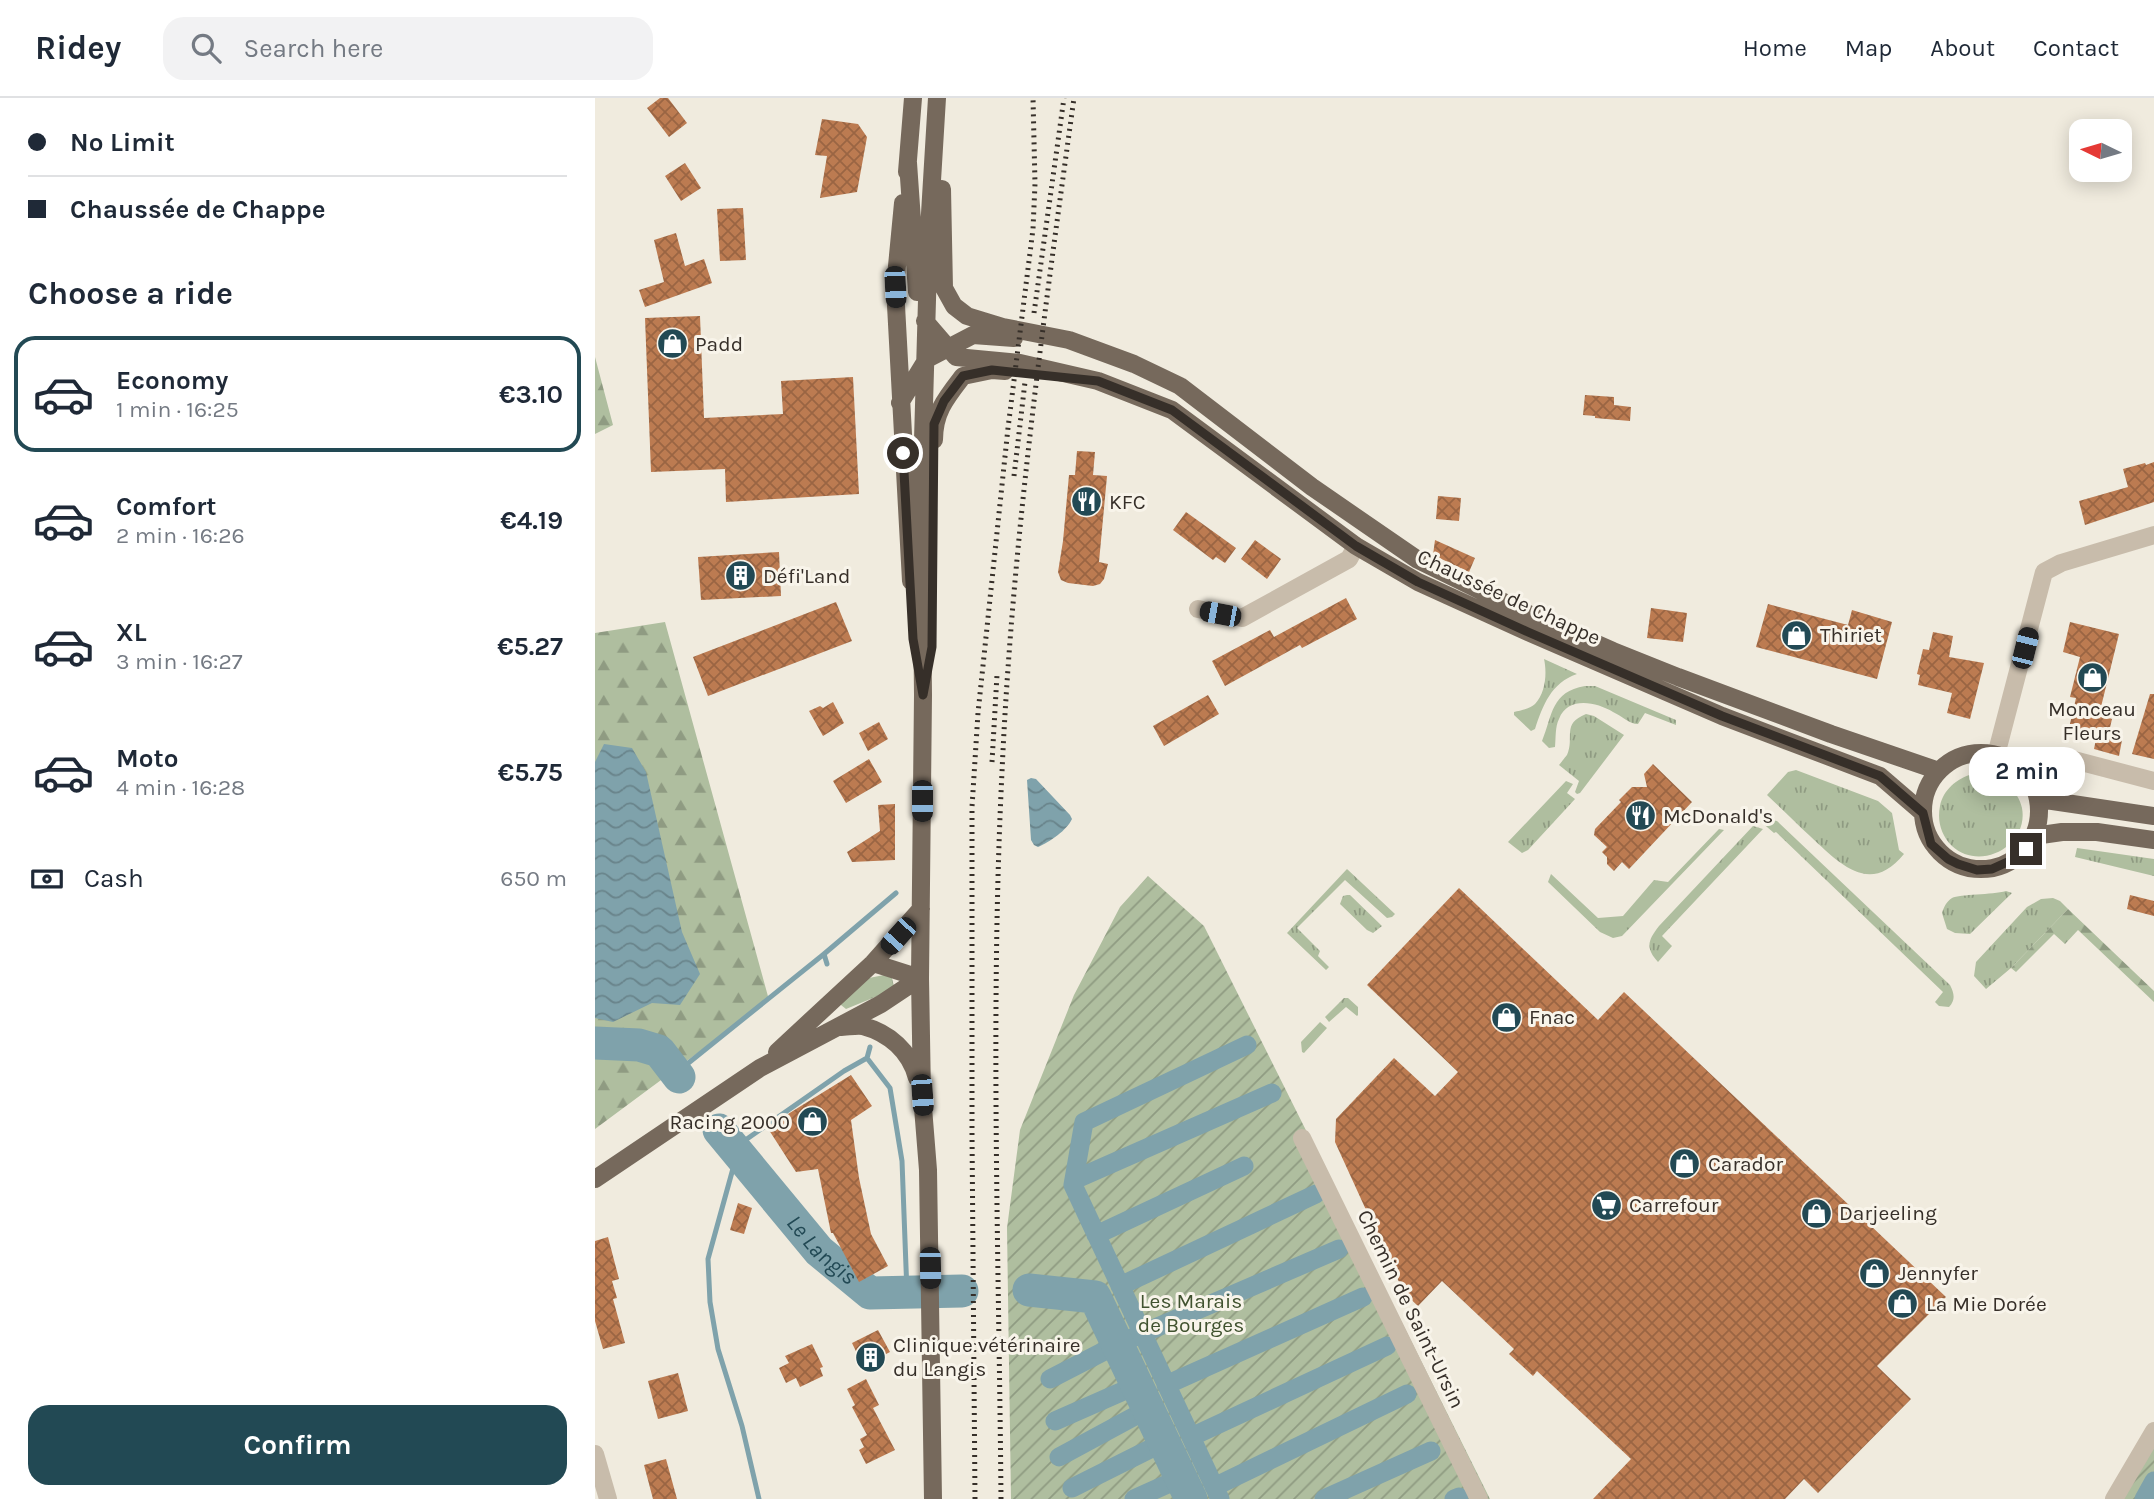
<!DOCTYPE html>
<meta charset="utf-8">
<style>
:root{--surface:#fff;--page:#f2f2f3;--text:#1f2937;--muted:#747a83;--line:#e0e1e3;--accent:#224954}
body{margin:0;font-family:Karla,sans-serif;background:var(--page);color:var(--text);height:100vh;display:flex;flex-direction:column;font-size:26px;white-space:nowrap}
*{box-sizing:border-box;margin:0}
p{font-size:23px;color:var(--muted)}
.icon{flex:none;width:38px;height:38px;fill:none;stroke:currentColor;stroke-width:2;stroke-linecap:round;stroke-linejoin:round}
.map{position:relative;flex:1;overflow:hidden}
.details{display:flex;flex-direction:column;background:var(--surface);width:595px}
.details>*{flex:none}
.banner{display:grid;align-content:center;height:154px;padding:0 28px;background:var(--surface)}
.needle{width:46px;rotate:275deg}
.controls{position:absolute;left:1474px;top:21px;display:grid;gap:14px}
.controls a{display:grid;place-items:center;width:63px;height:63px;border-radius:14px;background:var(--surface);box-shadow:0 4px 18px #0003;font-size:35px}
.end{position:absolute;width:32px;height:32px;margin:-16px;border:9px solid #362f29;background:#fff;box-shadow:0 0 0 4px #fff}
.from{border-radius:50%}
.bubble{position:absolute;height:49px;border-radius:21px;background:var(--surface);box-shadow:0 4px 18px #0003;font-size:23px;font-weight:700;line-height:49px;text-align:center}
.car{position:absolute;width:21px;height:42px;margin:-21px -10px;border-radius:9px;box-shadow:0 0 5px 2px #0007;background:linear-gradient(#222 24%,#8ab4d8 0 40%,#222 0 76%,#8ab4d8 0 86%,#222 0)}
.banner b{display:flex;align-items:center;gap:24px;height:66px;font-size:26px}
.banner b+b{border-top:2px solid var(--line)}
.banner i{width:18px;height:18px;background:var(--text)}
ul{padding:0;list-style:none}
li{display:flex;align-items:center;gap:21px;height:116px;margin:0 14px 10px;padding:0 14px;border:4px solid transparent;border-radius:21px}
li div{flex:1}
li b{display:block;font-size:26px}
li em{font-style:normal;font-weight:700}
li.selected{border-color:var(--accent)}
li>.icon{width:63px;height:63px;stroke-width:1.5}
h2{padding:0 28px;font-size:32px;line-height:84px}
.pay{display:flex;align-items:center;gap:18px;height:77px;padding:0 28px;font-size:26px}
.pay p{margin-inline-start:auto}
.cta{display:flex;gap:14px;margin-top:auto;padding:14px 28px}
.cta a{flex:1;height:80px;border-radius:21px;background:var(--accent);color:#fff;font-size:28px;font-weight:700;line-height:80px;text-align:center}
header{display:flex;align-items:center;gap:42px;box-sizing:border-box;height:98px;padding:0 35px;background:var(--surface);border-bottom:2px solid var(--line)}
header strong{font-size:33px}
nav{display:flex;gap:38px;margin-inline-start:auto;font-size:24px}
.search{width:490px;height:63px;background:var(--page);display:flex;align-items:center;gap:18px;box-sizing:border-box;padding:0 24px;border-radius:21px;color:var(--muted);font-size:26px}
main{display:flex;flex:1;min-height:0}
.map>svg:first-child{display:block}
</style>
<header>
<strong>Ridey</strong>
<div class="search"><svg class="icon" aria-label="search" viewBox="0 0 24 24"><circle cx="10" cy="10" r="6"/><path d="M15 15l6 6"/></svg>Search here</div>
<nav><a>Home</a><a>Map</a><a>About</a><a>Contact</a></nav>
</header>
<main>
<section class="details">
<div class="banner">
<b><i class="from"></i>No Limit</b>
<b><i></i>Chaussée de Chappe</b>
</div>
<h2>Choose a ride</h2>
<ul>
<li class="selected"><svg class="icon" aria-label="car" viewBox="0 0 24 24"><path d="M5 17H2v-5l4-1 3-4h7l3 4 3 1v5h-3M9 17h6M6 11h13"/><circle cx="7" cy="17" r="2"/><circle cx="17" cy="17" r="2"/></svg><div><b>Economy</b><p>1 min · 16:25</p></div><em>€3.10</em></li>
<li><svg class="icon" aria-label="car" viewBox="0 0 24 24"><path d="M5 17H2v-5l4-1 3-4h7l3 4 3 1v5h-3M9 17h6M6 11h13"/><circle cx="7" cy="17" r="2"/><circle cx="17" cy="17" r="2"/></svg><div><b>Comfort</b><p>2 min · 16:26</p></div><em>€4.19</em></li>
<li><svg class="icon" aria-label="car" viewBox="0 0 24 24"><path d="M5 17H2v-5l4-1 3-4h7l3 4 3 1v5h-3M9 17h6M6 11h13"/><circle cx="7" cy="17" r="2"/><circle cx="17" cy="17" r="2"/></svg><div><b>XL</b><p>3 min · 16:27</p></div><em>€5.27</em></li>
<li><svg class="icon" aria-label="car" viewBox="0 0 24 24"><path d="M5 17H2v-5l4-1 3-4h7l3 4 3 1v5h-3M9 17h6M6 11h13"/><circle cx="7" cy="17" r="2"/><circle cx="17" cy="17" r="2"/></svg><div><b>Moto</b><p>4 min · 16:28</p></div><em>€5.75</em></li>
</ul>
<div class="pay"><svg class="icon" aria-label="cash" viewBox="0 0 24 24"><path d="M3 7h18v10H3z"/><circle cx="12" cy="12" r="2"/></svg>Cash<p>650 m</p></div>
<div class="cta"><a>Confirm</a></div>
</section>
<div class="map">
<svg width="1559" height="1401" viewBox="0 0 1559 1401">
<defs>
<pattern id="grass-tufts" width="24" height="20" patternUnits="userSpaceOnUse" patternTransform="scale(1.75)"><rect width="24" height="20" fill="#afbe9f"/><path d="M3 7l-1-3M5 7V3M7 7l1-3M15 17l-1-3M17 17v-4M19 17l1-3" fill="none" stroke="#8f9b82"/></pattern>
<pattern id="forest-firs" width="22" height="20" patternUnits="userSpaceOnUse" patternTransform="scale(1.75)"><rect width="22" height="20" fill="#afbe9f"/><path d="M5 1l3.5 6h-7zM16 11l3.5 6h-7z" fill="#8f9b82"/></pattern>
<pattern id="garden-furrows" width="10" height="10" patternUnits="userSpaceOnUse" patternTransform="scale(1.75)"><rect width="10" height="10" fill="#afbe9f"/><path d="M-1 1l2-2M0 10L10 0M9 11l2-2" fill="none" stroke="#8f9b82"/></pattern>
<pattern id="water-waves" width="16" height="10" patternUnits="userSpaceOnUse" patternTransform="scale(1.75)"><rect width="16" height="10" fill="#7fa2ab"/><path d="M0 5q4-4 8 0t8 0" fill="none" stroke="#69848b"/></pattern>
<pattern id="building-cross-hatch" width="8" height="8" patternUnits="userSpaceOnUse" patternTransform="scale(1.75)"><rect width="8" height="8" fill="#bc7b51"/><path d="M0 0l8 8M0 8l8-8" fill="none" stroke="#9a6543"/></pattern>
</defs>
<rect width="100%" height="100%" fill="#f0ebde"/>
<path fill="url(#grass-tufts)" d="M 949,561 L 982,576 C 956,585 948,607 940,631 L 936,633 L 919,617 L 919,614 C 926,612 935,611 940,606 C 951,595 952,574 949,561 Z
M 990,588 L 1000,588 L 1081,622 L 1081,627 L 1050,615 L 1043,626 C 1034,626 1027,618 1018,614 C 1001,604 973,598 964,621 C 960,629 961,639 960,649 L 954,650 L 947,643 C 958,616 956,594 990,588 Z
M 991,616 L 999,618 L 1029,637 L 985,695 L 982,696 L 980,694 L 984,683 L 964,667 C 965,666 971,658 972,657 C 980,639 966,626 991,616 Z
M 1201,672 L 1283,703 L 1297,715 L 1304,752 L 1309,756 C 1275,798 1245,766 1215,738 C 1201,725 1187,711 1172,697 L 1193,674 Z
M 1378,676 C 1386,689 1401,688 1414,687 C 1420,694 1425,701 1427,710 C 1434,748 1385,774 1357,748 C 1346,737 1342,723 1345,708 C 1348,692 1362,680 1378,676 Z
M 971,683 L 978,686 L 972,695 L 980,701 L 933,752 L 927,755 L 913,744 Z
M 1171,721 L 1182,723 L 1355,887 C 1359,895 1361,902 1354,909 L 1344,908 L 1340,904 L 1348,894 L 1181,734 L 1179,735 L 1165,723 Z
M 1158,728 L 1168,731 L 1067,838 L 1077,848 L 1063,864 C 1050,850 1053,842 1064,828 Z
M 1124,731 L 1129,732 L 1027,838 L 1018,840 L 1005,834 L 953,784 L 956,776 L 1003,820 L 1028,818 L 1059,782 L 1073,784 Z
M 1482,750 L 1559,761 L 1559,778 L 1480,759 Z
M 752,771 L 800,816 L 797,819 L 792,820 L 750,782 L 702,830 L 725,853 L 723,858 L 734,869 L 731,872 L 692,835 Z
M 1411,793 L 1417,795 L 1375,836 L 1360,835 L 1352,831 L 1347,815 C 1349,809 1351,804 1357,800 C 1365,796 1397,797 1411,793 Z
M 752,797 L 755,797 L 787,828 L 778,835 L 772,832 L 745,806 L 748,798 Z
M 1458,800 L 1465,803 L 1473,811 L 1416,870 L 1391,891 L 1379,878 L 1381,864 L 1432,809 L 1446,801 Z
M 289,877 L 297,880 L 299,889 L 295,893 L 251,911 L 246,907 L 246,900 L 269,881 Z
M 749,900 L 753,900 L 763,909 L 763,917 L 762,918 L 751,909 L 734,924 L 730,919 Z
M 725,924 L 732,930 L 709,955 L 707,954 L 706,944 Z"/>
<path fill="url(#forest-firs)" d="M 0,259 L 18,327 L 0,336 Z
M 70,524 L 174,902 L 0,1031 L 0,535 Z
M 1473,811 L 1559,893 L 1559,904 L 1483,832 L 1470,846 L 1459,836 L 1421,874 L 1416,870 Z"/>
<path fill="url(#garden-furrows)" d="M 553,778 L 609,828 L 895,1401 L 416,1401 L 412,1130 L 425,1032 L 479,897 L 525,809 Z
M 1559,1333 L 1559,1401 L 1519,1401 Z"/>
<path fill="url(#water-waves)" d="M 9,646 L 37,650 L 51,674 L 87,834 L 105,876 L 85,907 L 57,905 L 18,924 L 0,920 L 0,664 Z
M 436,680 L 441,681 L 475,717 L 477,721 C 472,732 455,744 443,749 L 439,747 L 436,742 L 432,682 Z"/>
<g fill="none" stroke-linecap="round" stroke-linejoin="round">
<path stroke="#7fa2ab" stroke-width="5" d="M 229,856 L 301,795
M 275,949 L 272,960 L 295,990 L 307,1063 L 312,1195
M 81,975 L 229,856 L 232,866
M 164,1401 L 147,1328 L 123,1251 L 115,1204 L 113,1161 L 142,1056 L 149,1043 L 249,973 L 272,960"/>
<path stroke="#7fa2ab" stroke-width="19" d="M 479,1082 L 677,995
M 501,1137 L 649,1068
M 525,1188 L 721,1096
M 455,1281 L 523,1246 L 744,1151
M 571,1287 L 768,1199
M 460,1323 L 542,1287
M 596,1339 L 792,1248
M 464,1359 L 553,1311
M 619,1389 L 812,1296
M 477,1390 L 569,1344
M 539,1401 L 586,1380
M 625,1401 L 478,1087 L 489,1024 L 652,947
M 729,1401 L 836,1353
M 859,1401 L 864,1399
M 1549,1401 L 1559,1383"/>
<g stroke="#7fa2ab" stroke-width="33">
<path d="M 0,945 L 44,947 L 64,953 L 84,979"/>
<path id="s1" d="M 124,1032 L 224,1153 L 275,1195 L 367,1193"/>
<path d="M 434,1192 L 500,1199 L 596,1401"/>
</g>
</g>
<path fill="url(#building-cross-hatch)" d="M 65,0 L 73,0 L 92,25 L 74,39 L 52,10 Z
M 227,21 L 263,26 L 272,39 L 262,94 L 225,100 L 232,58 L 220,57 Z
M 90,65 L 106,90 L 86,103 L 70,78 Z
M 148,110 L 151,162 L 125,163 L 122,111 Z
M 81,135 L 90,168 L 109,161 L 117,185 L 50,209 L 44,192 L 69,184 L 59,142 Z
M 105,218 L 109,320 L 188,316 L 186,283 L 258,279 L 264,396 L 131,404 L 130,371 L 56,374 L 50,220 Z
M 990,297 L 1019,299 L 1019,307 L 1036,309 L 1035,323 L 1000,320 L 1000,318 L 988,317 Z
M 482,353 L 500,354 L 498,377 L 512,378 L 504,464 L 513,466 L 509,481 L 505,486 L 498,488 L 473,485 L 466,482 L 463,474 L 468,443 L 474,377 L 480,377 Z
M 1559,364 L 1559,404 L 1490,427 L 1484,403 L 1533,389 L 1528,371 L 1550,365 L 1551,367 Z
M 843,398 L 866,400 L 864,423 L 841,421 Z
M 591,414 L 641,450 L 630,465 L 621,459 L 618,462 L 578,432 Z
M 660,442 L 686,461 L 672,481 L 646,461 Z
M 840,442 L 880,460 L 874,474 L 838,457 Z
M 184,454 L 186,498 L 106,502 L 103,459 Z
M 751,500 L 762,521 L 707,550 L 705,547 L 630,588 L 617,563 L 675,532 L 679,539 Z
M 241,504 L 257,543 L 113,598 L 98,559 Z
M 1173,506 L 1253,527 L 1257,512 L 1297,524 L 1282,581 L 1161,549 Z
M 1056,510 L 1092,515 L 1088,544 L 1052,540 Z
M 1475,524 L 1524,536 L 1504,617 L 1517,621 L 1513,638 L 1527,642 L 1524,658 L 1499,651 L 1502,636 L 1474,630 L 1481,600 L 1475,599 L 1485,559 L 1468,554 Z
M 1338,534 L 1358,538 L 1354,559 L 1389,565 L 1375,621 L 1352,615 L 1357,595 L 1323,587 L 1325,577 L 1322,576 L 1328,551 L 1334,552 Z
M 1555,596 L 1559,596 L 1559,661 L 1537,656 Z
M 613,597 L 624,616 L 569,648 L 558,628 Z
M 238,604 L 249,625 L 228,638 L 214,613 L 225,608 L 228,610 Z
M 284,624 L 293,641 L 273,653 L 264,635 Z
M 274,661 L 287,684 L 251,705 L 238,683 Z
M 1058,666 L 1097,704 L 1034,771 L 1027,764 L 1019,773 L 1012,766 L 1012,759 L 1007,754 L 1012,749 L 999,737 L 1000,731 L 1026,704 L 1024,702 L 1037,689 L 1052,689 L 1049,676 Z
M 300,706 L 300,762 L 257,764 L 252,754 L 285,733 L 283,707 Z
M 864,790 L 1003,922 L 1029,894 L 1351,1199 L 1282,1268 L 1316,1301 L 1223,1395 L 1209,1381 L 1190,1401 L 998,1401 L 1036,1361 L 942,1273 L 938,1278 L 914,1256 L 919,1251 L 847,1183 L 823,1208 L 809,1195 L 740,1044 L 741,1021 L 799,960 L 840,998 L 863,974 L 772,887 Z
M 1535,797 L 1559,803 L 1559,818 L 1532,811 Z
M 256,977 L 277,1008 L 256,1022 L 264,1080 L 276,1136 L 293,1168 L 264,1184 L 238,1135 L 236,1135 L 223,1071 L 201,1074 L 172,1029 Z
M 143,1105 L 157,1110 L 149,1136 L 135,1132 Z
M 13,1139 L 24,1181 L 17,1183 L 22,1200 L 18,1201 L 30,1245 L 8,1251 L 0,1223 L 0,1143 Z
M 283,1232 L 295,1254 L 268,1268 L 257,1245 Z
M 217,1246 L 228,1269 L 225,1270 L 228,1278 L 205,1289 L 201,1280 L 191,1285 L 184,1270 L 194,1265 L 190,1258 Z
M 83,1275 L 93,1313 L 63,1321 L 53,1283 Z
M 271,1281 L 284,1307 L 278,1310 L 300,1352 L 271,1366 L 264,1352 L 269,1349 L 265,1341 L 272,1337 L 257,1309 L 260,1307 L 252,1291 Z
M 71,1361 L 82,1401 L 58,1401 L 49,1367 Z"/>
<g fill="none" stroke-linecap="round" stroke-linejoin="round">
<path stroke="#c8bcab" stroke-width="18" d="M 603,511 L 647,520 L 754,461 L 761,448
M 1401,657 L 1449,474 L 1466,465 L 1559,437
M 1429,675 L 1475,661 L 1559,683
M 707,1040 L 884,1401
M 0,1356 L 13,1401
M 1519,1401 L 1559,1333"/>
<path stroke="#76695c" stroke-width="18" d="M 313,65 L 322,194
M 312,74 L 318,0
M 347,91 L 349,190 L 359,208 L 372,218 L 408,229 L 474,242 L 539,266 L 585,288 L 717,389 L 823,462 L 929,514 L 1018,553 L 1083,579 L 1236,636 L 1344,673
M 308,105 L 300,189 L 316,483
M 330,223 L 361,259 L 425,265 L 503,283 L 577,312 L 761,448 L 823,484 L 933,534 L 1127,618 L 1285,678 L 1328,715
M 305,305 L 332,261 L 378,237 L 419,240
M 339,342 C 339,314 351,300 368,278 L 397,272 L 410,273
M1328 713a58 58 0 1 1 116 0a58 58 0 1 1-116 0Z
M 1444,701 L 1559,718
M 1439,738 L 1467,734 L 1502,734 L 1559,742
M 278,865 L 325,880
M 245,929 C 252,929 261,927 268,928 C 294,935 315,953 322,980
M 182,954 L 278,865 L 326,811
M 0,1081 L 165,970 L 286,906 L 325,880
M 338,1401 L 333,1072 L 327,997 L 325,880 L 328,597 L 326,412 L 334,132 L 342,0"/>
<path stroke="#362f29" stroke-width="5" stroke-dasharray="2 5" stroke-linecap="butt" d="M 439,215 L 469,0
M 419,378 L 430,284
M 397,664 L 402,577
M 380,1401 L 377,1035 L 377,709 L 383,615 L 413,330 L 438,131 L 440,86 L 438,0
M 406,1401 C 404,1159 395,916 407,674 C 417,448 448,224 479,0"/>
</g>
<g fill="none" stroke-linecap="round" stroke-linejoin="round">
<path stroke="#362f29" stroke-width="9" d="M 308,355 L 318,541 L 328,597 L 337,549 L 339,326 L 349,303 L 368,278 L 397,272 L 503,283 L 577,312 L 761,448 L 823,484 L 933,534 L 1127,618 L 1285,678 L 1328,715 L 1336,746 L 1353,761 L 1363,766 L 1382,772 L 1397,771 L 1419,761 L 1431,751"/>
</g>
<defs>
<symbol id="shop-disc" viewBox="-11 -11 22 22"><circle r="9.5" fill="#224954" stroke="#f8f4ea"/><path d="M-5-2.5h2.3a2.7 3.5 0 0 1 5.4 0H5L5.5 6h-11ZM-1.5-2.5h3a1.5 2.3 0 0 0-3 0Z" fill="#fff"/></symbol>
<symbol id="restaurant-disc" viewBox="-11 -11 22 22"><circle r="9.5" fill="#224954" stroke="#f8f4ea"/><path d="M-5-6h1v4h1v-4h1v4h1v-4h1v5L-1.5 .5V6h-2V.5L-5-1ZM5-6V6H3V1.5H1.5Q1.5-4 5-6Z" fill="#fff"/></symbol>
<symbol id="building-disc" viewBox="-11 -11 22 22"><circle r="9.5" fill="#224954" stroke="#f8f4ea"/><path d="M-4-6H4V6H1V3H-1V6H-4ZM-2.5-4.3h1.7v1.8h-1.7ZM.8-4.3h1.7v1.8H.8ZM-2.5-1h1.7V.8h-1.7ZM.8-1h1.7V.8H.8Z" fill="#fff"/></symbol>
<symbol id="supermarket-disc" viewBox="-11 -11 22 22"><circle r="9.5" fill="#224954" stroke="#f8f4ea"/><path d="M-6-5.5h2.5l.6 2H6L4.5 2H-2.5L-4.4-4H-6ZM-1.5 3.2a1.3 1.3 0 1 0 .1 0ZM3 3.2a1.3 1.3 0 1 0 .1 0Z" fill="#fff"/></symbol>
</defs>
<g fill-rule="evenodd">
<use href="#shop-disc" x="60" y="228" width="35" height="35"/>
<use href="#restaurant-disc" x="474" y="386" width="35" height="35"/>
<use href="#building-disc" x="128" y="460" width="35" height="35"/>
<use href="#shop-disc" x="1184" y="520" width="35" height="35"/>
<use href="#shop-disc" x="1480" y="562" width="35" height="35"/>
<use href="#restaurant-disc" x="1028" y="700" width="35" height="35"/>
<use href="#shop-disc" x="894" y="902" width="35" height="35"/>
<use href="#shop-disc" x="200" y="1006" width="35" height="35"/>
<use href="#shop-disc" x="1072" y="1048" width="35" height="35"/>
<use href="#supermarket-disc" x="994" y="1090" width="35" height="35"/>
<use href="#shop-disc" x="1204" y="1098" width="35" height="35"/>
<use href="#shop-disc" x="1262" y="1158" width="35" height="35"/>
<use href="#shop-disc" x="1290" y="1188" width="35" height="35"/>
<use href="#building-disc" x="258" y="1242" width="35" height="35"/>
</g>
<g text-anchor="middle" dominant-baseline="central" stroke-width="6" stroke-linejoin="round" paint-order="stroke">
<g font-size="21" fill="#362f29" stroke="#f8f4ea" text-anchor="start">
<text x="100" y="246">Padd</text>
<text x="514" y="404">KFC</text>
<text x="168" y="478">Défi'Land</text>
<text x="1225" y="537">Thiriet</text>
<text x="1497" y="611" text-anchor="middle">Monceau<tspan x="1497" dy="24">Fleurs</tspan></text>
<text x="1068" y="718">McDonald's</text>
<text x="934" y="919">Fnac</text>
<text x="195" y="1024" text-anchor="end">Racing 2000</text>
<text x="1113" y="1066">Carador</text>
<text x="1034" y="1107">Carrefour</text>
<text x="1244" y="1115">Darjeeling</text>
<text x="1303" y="1175">Jennyfer</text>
<text x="1331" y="1206">La Mie Dorée</text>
<text x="298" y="1247">Clinique vétérinaire<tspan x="298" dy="24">du Langis</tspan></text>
</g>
<g font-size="21" fill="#362f29" stroke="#f8f4ea">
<text transform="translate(914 499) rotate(25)">Chaussée de Chappe</text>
<text transform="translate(816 1211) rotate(64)">Chemin de Saint-Ursin</text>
</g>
<g font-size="21" fill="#40522f" stroke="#f8f4ea">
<text x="596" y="1203">Les Marais<tspan x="596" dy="24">de Bourges</tspan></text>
</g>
<g font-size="23" font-style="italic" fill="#224954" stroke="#f8f4ea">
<text stroke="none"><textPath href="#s1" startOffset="158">Le Langis</textPath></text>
</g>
</g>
</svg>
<div class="controls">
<a><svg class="needle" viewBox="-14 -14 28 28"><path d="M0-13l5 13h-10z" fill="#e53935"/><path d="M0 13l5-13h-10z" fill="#747a83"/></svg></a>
</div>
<i class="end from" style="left:308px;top:355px"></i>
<i class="end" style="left:1431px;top:751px"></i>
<div class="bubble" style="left:1374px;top:649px;width:116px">2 min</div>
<i class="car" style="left:300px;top:189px;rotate:177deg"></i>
<i class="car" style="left:625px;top:516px;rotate:281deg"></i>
<i class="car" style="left:1430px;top:550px;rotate:14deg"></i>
<i class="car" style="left:327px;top:703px;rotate:180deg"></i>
<i class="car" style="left:303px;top:838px;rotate:222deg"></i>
<i class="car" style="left:327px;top:997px;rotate:176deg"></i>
<i class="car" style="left:335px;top:1170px;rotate:179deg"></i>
</div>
</main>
